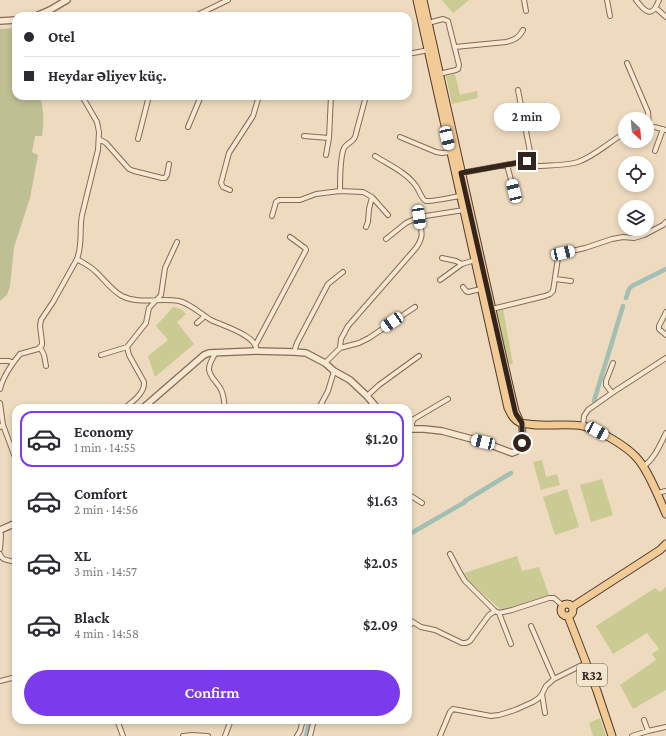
<!DOCTYPE html>
<meta charset="utf-8">
<style>
:root{--surface:#fff;--page:#f2f2f3;--text:#2b2b33;--muted:#7c7c81;--line:#e1e1e2;--accent:#7c3aed}
body{margin:0;font-family:"Crimson Pro",serif;background:var(--page);color:var(--text);height:100vh;display:flex;flex-direction:column;font-size:15px;white-space:nowrap}
*{box-sizing:border-box;margin:0}
p{font-size:13px;color:var(--muted)}
.icon{flex:none;width:22px;height:22px;fill:none;stroke:currentColor;stroke-width:2;stroke-linecap:round;stroke-linejoin:round}
.map{position:relative;flex:1;overflow:hidden}
.sheet{position:absolute;left:12px;top:404px;width:400px;height:320px;display:flex;flex-direction:column;background:var(--surface);border-radius:12px;box-shadow:0 2px 6px #0003}
.sheet>*{flex:none}
.top-card{position:absolute;left:12px;top:12px;width:400px;height:88px;border-radius:12px;box-shadow:0 2px 6px #0003;display:grid;align-content:center;height:88px;padding:0 12px;background:var(--surface)}
.needle{width:26px;rotate:154deg}
.fabs{position:absolute;left:618px;top:112px;display:grid;gap:8px}
.fabs a{display:grid;place-items:center;width:36px;height:36px;border-radius:50%;background:var(--surface);box-shadow:0 2px 6px #0003;font-size:20px}
.end{position:absolute;width:18px;height:18px;margin:-9px;border:5px solid #34251c;background:#fff;box-shadow:0 0 0 2px #fff}
.from{border-radius:50%}
.bubble{position:absolute;height:28px;border-radius:14px;background:var(--surface);box-shadow:0 2px 6px #0003;font-size:13px;font-weight:600;line-height:28px;text-align:center}
.car{position:absolute;width:12px;height:24px;margin:-12px -6px;border-radius:5px;box-shadow:0 0 3px 1px #0007;background:linear-gradient(#fff 24%,#345 0 40%,#fff 0 76%,#345 0 86%,#fff 0)}
.top-card b{display:flex;align-items:center;gap:14px;height:38px;font-size:15px}
.top-card b+b{border-top:1px solid var(--line)}
.top-card i{width:10px;height:10px;background:var(--text)}
ul{padding:7px 0 0;list-style:none}
li{display:flex;align-items:center;gap:12px;height:56px;margin:0 8px 6px;padding:0 4px;border:2px solid transparent;border-radius:12px}
li div{flex:1}
li b{display:block;font-size:15px}
li em{font-style:normal;font-weight:600}
li.active{border-color:var(--accent)}
li>.icon{width:36px;height:36px;stroke-width:1.5}
.cta{display:flex;gap:8px;margin-top:auto;padding:8px 12px}
.cta a{flex:1;height:46px;border-radius:24px;background:var(--accent);color:#fff;font-size:16px;font-weight:600;line-height:46px;text-align:center}
.map>svg:first-child{display:block}
</style>
<div class="map">
<svg width="666" height="736" viewBox="0 0 666 736">
<rect width="100%" height="100%" fill="#eddabf"/>
<path fill="#caca93" d="M 442,0 L 469,0 L 453,13 Z
M 455,74 L 460,95 L 477,91 L 478,98 L 452,104 L 446,76 Z
M 173,307 L 181,309 L 186,314 L 177,322 L 194,344 L 155,377 L 148,356 L 168,340 L 156,326 Z
M 503,309 L 513,364 L 508,364 L 497,311 Z
M 542,460 L 546,477 L 557,474 L 560,485 L 541,490 L 533,462 Z
M 602,479 L 613,515 L 591,522 L 580,485 Z
M 567,489 L 579,527 L 555,535 L 543,497 Z
M 517,556 L 522,571 L 539,567 L 549,595 L 503,610 L 500,609 L 469,581 L 464,573 Z
M 666,587 L 666,690 L 633,709 L 620,685 L 656,660 L 652,654 L 659,649 L 647,633 L 613,654 L 596,626 L 655,588 L 660,592 Z
M 600,718 L 606,736 L 593,736 L 589,723 Z"/>
<path fill="#bebf93" d="M 16,28 L 16,96 L 40,96 C 44,110 44,122 42,136 L 35,136 L 32,152 L 38,155 L 30,198 L 14,247 L 10,286 L 7,295 L 0,301 L 0,29 Z"/>
<g fill="none" stroke-linecap="round" stroke-linejoin="round">
<path stroke="#a2bfb3" stroke-width="4.5" d="M 626,298 L 629,289 L 632,286 L 666,269
M 594,401 L 623,306
M 465,501 L 511,473
M 408,535 L 465,502
M 306,736 L 310,720"/>
<defs>
<path id="minor" d="M 524,0 L 526,11
M 607,0 L 610,16
M 636,0 C 645,12 652,19 659,0
M 656,8 L 666,17
M 195,16 L 228,0
M 428,23 L 443,19 L 448,21 L 459,65 L 458,69 L 456,70 L 439,74
M 455,47 L 506,42 C 514,40 519,38 523,30
M 408,54 L 429,50
M 627,63 L 648,112 L 649,125
M 518,90 L 532,162
M 647,125 L 666,130
M 188,127 L 201,96
M 304,136 L 329,138
M 400,137 L 436,152 L 442,153 L 451,152
M 99,139 L 106,143 L 129,169 L 134,171 L 162,178 L 165,178 L 167,175 L 169,164
M 138,139 L 149,96
M 655,151 L 663,129
M 326,155 L 329,138 L 331,96
M 375,156 C 389,165 406,172 416,186 C 419,190 422,200 426,201 C 432,202 453,197 460,196
M 507,165 L 514,191
M 461,173 L 527,161 C 531,162 533,164 538,166 C 550,165 565,166 578,162 C 595,156 609,142 625,133
M 230,190 L 223,187 L 221,183 L 229,153 L 253,116 L 259,96
M 340,191 C 340,181 340,157 344,148 C 347,143 353,142 355,137 L 366,96
M 272,216 L 276,202 L 279,200 L 300,200 L 316,194 L 340,191 L 363,192 L 372,197 L 388,215
M 366,227 L 368,222 L 369,209 L 372,197
M 386,239 L 406,223 L 419,217 L 464,210
M 442,258 L 456,261 L 462,264
M 77,259 C 83,263 90,266 95,271 C 104,279 111,290 122,296 C 140,305 160,297 179,301 C 191,304 201,314 211,320 C 221,325 259,336 256,351
M 555,279 L 571,281
M 440,280 L 462,264 L 475,260
M 463,287 L 466,291 L 468,292 L 481,289
M 492,309 L 545,296 L 550,294 L 553,291 L 558,258 L 560,255 L 563,253 L 585,248 L 612,239 L 623,237 L 634,238 L 644,235 L 663,225 L 666,222
M 666,312 L 659,326 L 659,329 L 666,335
M 197,323 L 205,316
M 256,344 L 306,250 L 305,248 L 290,237
M 40,347 L 44,355 L 46,366
M 340,348 L 341,339 L 348,326 L 416,248 C 425,235 421,231 419,217
M 216,352 C 209,365 205,369 215,381 C 218,385 221,388 222,392 C 224,397 224,403 225,408
M 294,352 L 297,343 L 328,284 L 343,272
M 101,355 L 127,347
M 0,361 L 9,361 L 13,363
M 325,363 L 340,348 L 359,343 L 369,338 L 415,307
M 0,389 C 3,376 11,365 20,354 L 38,349 L 42,345 L 42,342 L 40,326 L 41,320 L 53,302 L 77,259 C 83,243 79,230 82,215 L 98,150 L 99,132 L 97,122 L 82,96
M 612,393 L 606,385 L 606,381 L 613,363
M 367,396 L 379,385 L 419,356
M 0,403 L 3,425 L 0,427
M 125,408 C 133,401 145,393 144,382 L 129,355 L 127,347 L 146,323 L 149,308 L 161,295 L 165,268 L 177,242
M 319,408 L 328,391 L 334,371
M 3,425 L 16,460
M 583,426 L 584,416 L 588,410 L 612,393 L 666,358
M 412,429 L 412,423 L 414,419 L 448,399
M 643,467 C 655,458 660,445 666,433
M 657,493 L 666,491
M 408,494 L 422,503
M 0,549 L 1,536 L 0,529
M 0,554 C 2,561 9,560 15,562 L 16,563
M 450,554 L 459,571 L 465,581 L 495,611 L 499,613 L 512,610 L 549,598 L 554,598 L 562,605
M 499,613 L 511,644
M 408,619 L 421,627 L 435,630 L 462,643 L 466,643 L 470,641 L 489,615 L 495,611
M 531,626 L 554,679
M 408,629 L 412,622
M 0,681 L 16,677
M 542,694 L 545,713
M 117,720 L 123,736
M 644,720 L 648,731
M 183,736 L 192,735 L 208,736
M 225,736 L 231,720
M 297,736 L 300,731 L 303,720
M 310,736 L 314,720
M 440,736 L 450,712 L 453,709 L 491,716 L 499,715 L 515,710 L 533,702 L 539,698 L 542,694 L 546,686 L 554,679 L 586,663
M 632,736 L 648,731 L 666,727"/>
<path id="tertiary" d="M 36,16 L 50,10 L 67,0
M 0,21 L 16,20
M 143,408 L 204,355 L 209,353 L 256,351 L 294,352 L 306,353 L 325,363 L 334,371 L 350,380 L 367,396 L 377,408
M 408,429 L 424,429 L 442,431 L 483,442 L 512,453 C 526,450 522,434 522,423
M 0,530 L 16,523"/>
<path id="primary" d="M 417,0 L 508,408 C 510,411 511,415 514,418 C 517,422 523,424 528,424 C 546,427 565,423 583,426 C 598,429 626,446 636,457 C 648,469 659,498 666,514
M 423,0 L 505,368 L 515,411 L 519,420
M561 610a6 6 0 1 1 12 0a6 6 0 1 1-12 0Z
M 572,607 L 660,550 L 666,544
M 568,616 L 597,691 L 612,736"/>
</defs>
<use href="#minor" stroke="#856b58" stroke-width="6"/>
<use href="#tertiary" stroke="#856b58" stroke-width="8"/>
<use href="#primary" stroke="#523a2c" stroke-width="9"/>
<use href="#minor" stroke="#f8e8d1" stroke-width="4"/>
<use href="#tertiary" stroke="#f8e8d1" stroke-width="5.5"/>
<use href="#primary" stroke="#f1ca96" stroke-width="7"/>
</g>
<g fill="none" stroke-linecap="round" stroke-linejoin="round">
<path stroke="#34251c" stroke-width="5" d="M 522,443 L 522,423 L 516,414 L 515,411 L 461,173 L 527,161"/>
</g>
<g text-anchor="middle" dominant-baseline="central" stroke-width="3" stroke-linejoin="round" paint-order="stroke">
<rect fill="#f4e5ce" stroke="#6e5f51" stroke-width="1" x="577" y="664" width="30" height="22" rx="3"/>
<g font-size="13" font-weight="bold" fill="#34251c">
<text x="592" y="675">R32</text>
</g>
</g>
</svg>
<div class="fabs">
<a><svg class="needle" viewBox="-14 -14 28 28"><path d="M0-13l5 13h-10z" fill="#e53935"/><path d="M0 13l5-13h-10z" fill="#7c7c81"/></svg></a>
<a><svg class="icon" aria-label="locate" viewBox="0 0 24 24"><circle cx="12" cy="12" r="6"/><path d="M12 2v4M12 18v4M2 12h4M18 12h4"/></svg></a>
<a><svg class="icon" aria-label="layers" viewBox="0 0 24 24"><path d="M12 4l9 5-9 5-9-5zM3 14l9 5 9-5"/></svg></a>
</div>
<i class="end from" style="left:522px;top:443px"></i>
<i class="end" style="left:527px;top:161px"></i>
<div class="bubble" style="left:494px;top:103px;width:66px">2 min</div>
<i class="car" style="left:447px;top:138px;rotate:167deg"></i>
<i class="car" style="left:514px;top:191px;rotate:346deg"></i>
<i class="car" style="left:419px;top:217px;rotate:172deg"></i>
<i class="car" style="left:563px;top:253px;rotate:77deg"></i>
<i class="car" style="left:392px;top:322px;rotate:236deg"></i>
<i class="car" style="left:597px;top:431px;rotate:119deg"></i>
<i class="car" style="left:483px;top:442px;rotate:284deg"></i>
<div class="top-card">
<b><i class="from"></i>Otel</b>
<b><i></i>Heydar Əliyev küç.</b>
</div>
<section class="sheet">
<ul>
<li class="active"><svg class="icon" aria-label="car" viewBox="0 0 24 24"><path d="M5 17H2v-5l4-1 3-4h7l3 4 3 1v5h-3M9 17h6M6 11h13"/><circle cx="7" cy="17" r="2"/><circle cx="17" cy="17" r="2"/></svg><div><b>Economy</b><p>1 min · 14:55</p></div><em>$1.20</em></li>
<li><svg class="icon" aria-label="car" viewBox="0 0 24 24"><path d="M5 17H2v-5l4-1 3-4h7l3 4 3 1v5h-3M9 17h6M6 11h13"/><circle cx="7" cy="17" r="2"/><circle cx="17" cy="17" r="2"/></svg><div><b>Comfort</b><p>2 min · 14:56</p></div><em>$1.63</em></li>
<li><svg class="icon" aria-label="car" viewBox="0 0 24 24"><path d="M5 17H2v-5l4-1 3-4h7l3 4 3 1v5h-3M9 17h6M6 11h13"/><circle cx="7" cy="17" r="2"/><circle cx="17" cy="17" r="2"/></svg><div><b>XL</b><p>3 min · 14:57</p></div><em>$2.05</em></li>
<li><svg class="icon" aria-label="car" viewBox="0 0 24 24"><path d="M5 17H2v-5l4-1 3-4h7l3 4 3 1v5h-3M9 17h6M6 11h13"/><circle cx="7" cy="17" r="2"/><circle cx="17" cy="17" r="2"/></svg><div><b>Black</b><p>4 min · 14:58</p></div><em>$2.09</em></li>
</ul>
<div class="cta"><a>Confirm</a></div>
</section>
</div>
